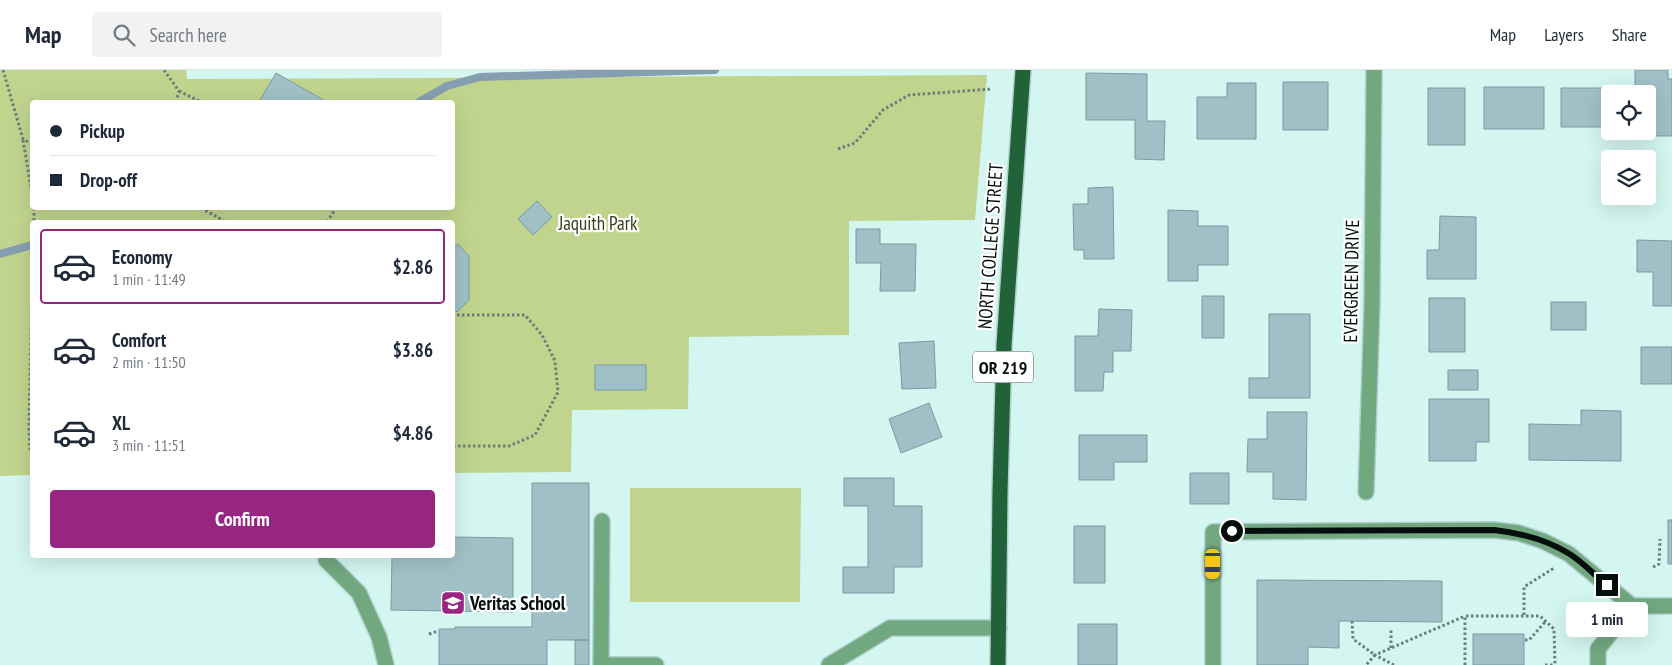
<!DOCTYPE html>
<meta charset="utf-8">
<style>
:root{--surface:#fff;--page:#f2f2f3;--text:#1f2937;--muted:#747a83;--line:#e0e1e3;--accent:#992582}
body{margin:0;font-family:"PT Sans Narrow",sans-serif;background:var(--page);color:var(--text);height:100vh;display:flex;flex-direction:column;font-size:19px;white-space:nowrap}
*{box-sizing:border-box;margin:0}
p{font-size:16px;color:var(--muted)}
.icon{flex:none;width:28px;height:28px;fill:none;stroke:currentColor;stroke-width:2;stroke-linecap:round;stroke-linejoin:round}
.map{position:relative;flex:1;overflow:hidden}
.side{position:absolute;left:30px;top:150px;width:425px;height:338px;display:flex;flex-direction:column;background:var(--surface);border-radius:5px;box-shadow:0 5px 20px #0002}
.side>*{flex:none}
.banner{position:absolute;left:30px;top:30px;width:425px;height:110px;border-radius:5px;box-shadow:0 5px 20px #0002;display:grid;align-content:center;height:110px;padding:0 20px;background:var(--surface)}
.fabs{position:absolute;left:1601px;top:15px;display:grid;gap:10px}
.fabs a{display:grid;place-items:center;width:55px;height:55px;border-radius:5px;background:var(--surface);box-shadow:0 5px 20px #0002;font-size:25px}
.end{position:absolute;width:22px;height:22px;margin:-11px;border:6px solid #040e0c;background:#fff;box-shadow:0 0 0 2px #fff}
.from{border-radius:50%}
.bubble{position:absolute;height:35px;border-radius:5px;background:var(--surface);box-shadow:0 5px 20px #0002;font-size:16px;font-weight:700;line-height:35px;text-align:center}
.car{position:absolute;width:15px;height:30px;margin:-15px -8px;border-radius:6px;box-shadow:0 0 4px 1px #0007;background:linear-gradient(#f5c518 24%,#345 0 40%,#f5c518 0 76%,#345 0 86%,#f5c518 0)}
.banner b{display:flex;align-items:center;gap:18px;height:48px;font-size:19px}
.banner b+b{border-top:1px solid var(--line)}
.banner i{width:12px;height:12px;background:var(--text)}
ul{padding:9px 0 0;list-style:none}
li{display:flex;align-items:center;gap:15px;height:75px;margin:0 10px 8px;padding:0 10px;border:2px solid transparent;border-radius:5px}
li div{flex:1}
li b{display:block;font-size:19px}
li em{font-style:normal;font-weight:700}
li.on{border-color:var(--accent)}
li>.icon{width:45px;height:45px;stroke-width:1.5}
.button{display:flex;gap:10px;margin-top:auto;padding:10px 20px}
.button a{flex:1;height:58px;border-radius:5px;background:var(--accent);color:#fff;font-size:20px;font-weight:700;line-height:58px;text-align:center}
header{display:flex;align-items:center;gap:30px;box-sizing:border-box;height:70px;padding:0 25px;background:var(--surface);border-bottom:1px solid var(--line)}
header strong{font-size:24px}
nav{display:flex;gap:28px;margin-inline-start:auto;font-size:18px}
.search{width:350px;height:45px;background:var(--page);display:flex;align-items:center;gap:12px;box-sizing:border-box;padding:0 18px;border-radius:5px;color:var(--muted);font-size:19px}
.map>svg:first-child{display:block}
</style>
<header>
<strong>Map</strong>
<div class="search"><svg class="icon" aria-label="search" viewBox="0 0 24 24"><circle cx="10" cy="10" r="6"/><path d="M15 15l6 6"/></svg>Search here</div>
<nav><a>Map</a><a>Layers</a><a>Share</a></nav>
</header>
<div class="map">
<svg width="1672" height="595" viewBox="0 0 1672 595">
<rect width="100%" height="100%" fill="#d4f6f0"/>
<path fill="#c0d48e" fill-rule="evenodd" d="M 0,0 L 186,0 L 187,9 L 987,5 L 975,150 L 849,151 L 849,265 L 689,267 L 688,339 L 572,340 L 571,402 L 453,403 L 452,152 L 32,152 L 32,405 L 0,406 ZM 32,32 L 452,32 L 452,138 L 32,138 Z
M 630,418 L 801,418 L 800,532 L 630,532 Z"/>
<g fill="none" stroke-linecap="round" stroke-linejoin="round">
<path stroke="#859eb0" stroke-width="8" d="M 419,32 L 447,16 L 480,7 L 715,0
M 0,184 L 32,175"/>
</g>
<path fill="#a0c0c8" stroke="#7b9aa1" d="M 1635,0 L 1668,0 L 1668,9 L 1672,9 L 1672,66 L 1635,66 L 1635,61 L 1648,61 L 1648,24 L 1635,24 Z
M 276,3 L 327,32 L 259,32 Z
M 1086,3 L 1147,4 L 1147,51 L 1165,51 L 1164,90 L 1135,89 L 1135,50 L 1086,50 Z
M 1283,12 L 1328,12 L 1328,60 L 1283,60 Z
M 1227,13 L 1256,13 L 1256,69 L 1197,69 L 1197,27 L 1227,27 Z
M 1484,17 L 1544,17 L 1544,59 L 1484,59 Z
M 1428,18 L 1465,18 L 1465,75 L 1428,75 Z
M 1561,18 L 1623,18 L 1623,24 L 1610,24 L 1610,57 L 1561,57 Z
M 1113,117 L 1114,189 L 1084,189 L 1084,180 L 1074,180 L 1073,134 L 1088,134 L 1088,118 Z
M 537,131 L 552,147 L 533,165 L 518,149 Z
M 1168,140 L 1198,141 L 1198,156 L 1228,156 L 1228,195 L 1198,195 L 1198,211 L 1168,211 Z
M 1440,146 L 1476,147 L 1476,209 L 1427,209 L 1427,180 L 1439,180 Z
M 856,159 L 880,159 L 880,174 L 916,174 L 915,221 L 880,221 L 881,193 L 856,193 Z
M 1637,170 L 1672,171 L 1672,236 L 1653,236 L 1653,202 L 1637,202 Z
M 458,174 L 469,186 L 469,230 L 457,242 L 452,237 L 452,180 Z
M 1202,226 L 1224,226 L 1224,268 L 1202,268 Z
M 1429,228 L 1465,228 L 1465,282 L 1429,282 Z
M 1551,232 L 1586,232 L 1586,260 L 1551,260 Z
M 1099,239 L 1132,240 L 1131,281 L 1113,281 L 1113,302 L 1104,302 L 1103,321 L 1075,321 L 1075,266 L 1098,266 Z
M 1269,244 L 1310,244 L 1310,328 L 1249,328 L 1249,308 L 1269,308 Z
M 934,271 L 936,318 L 902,319 L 899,273 Z
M 1641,277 L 1672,277 L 1672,314 L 1641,314 Z
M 595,295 L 646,295 L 646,320 L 595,320 Z
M 1448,300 L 1478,300 L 1478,320 L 1448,320 Z
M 1429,329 L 1489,329 L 1489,372 L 1476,372 L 1476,391 L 1429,391 Z
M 929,333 L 942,367 L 901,383 L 889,349 Z
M 1581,340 L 1621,341 L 1621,391 L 1529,390 L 1529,354 L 1581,355 Z
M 1267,342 L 1307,342 L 1306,430 L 1273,429 L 1273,402 L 1247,402 L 1248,369 L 1267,369 Z
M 1079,365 L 1147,365 L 1147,392 L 1114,392 L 1114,410 L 1079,410 Z
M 1190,403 L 1229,403 L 1229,434 L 1190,434 Z
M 844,408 L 894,408 L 894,436 L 922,436 L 922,497 L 894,497 L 894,523 L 843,523 L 843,497 L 868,497 L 868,436 L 844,436 Z
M 532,413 L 589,413 L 589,570 L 547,570 L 547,595 L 439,595 L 439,559 L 455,559 L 455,557 L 532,557 Z
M 1668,450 L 1672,450 L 1672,494 L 1668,494 Z
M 1074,456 L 1105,456 L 1105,513 L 1074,513 Z
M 452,467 L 513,468 L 513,542 L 391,540 L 392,485 L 452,485 Z
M 1257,510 L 1442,511 L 1442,552 L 1339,551 L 1339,578 L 1308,577 L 1308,595 L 1257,595 Z
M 1078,554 L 1117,554 L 1117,595 L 1078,595 Z
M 1473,564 L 1524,564 L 1524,595 L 1473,595 Z
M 575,570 L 589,570 L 589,595 L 575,595 Z"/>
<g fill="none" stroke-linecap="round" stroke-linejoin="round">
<defs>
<path id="minor" d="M 1366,422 L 1372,234 L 1374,0
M 326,490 L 359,523 L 379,567 L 386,595
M 1632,536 L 1672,536
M 601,594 L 602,451
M 601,595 L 656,595
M 829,595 L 890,558 L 999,558
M 1213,595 L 1213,462 L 1494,460 L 1519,463 L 1543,471 L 1569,484 L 1632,536 L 1598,579 L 1598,595"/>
<path id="major" d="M 998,595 L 1000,422 L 1004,275 L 1023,0"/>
</defs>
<use href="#minor" stroke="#b3d1cc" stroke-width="18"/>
<use href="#major" stroke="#b3d1cc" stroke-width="18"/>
<path stroke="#6a7f7b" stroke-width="3" stroke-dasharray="2.5 2.5" stroke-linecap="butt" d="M 3,0 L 23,69 L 32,74
M 164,0 L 179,21 L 176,32
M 179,21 L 201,32
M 23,70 L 32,123
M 838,79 L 855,73 L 883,40 L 909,25 L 992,19
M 34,138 L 34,152
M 201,138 L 226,152
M 327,152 L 336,138
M 32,213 L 29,360 L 30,379 L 32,379
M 452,245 L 525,245 L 542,265 L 555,291 L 558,322 L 535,365 L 509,376 L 452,376
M 1653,497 L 1659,494 L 1660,469
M 1524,545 L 1524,517 L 1554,498
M 1352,551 L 1353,569 L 1375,585 L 1366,595
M 429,564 L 438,561
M 1525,570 L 1529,570 L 1546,551
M 1391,578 L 1391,558
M 1394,595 L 1375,585 L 1465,546
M 1465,595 L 1465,546 L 1540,546 L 1554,559 L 1555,595
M 1545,595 L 1555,595"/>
<use href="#minor" stroke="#71a880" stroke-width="15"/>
<use href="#major" stroke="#226239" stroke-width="15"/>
</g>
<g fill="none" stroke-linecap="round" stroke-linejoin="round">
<path stroke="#040e0c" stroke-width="6" d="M 1232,461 L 1494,460 C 1521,463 1545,469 1568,483 C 1582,491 1594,505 1607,515"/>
</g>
<defs>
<symbol id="school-square" viewBox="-11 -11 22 22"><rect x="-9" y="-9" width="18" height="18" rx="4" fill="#992582" stroke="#fff"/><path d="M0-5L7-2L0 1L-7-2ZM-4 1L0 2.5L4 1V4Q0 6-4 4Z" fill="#fff"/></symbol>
</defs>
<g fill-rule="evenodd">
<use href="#school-square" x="439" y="519" width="28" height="28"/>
</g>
<g text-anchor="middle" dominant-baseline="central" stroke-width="4.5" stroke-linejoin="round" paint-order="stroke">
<rect fill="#fff" stroke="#4f5655" stroke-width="1" x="973" y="281.5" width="60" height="31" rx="4"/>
<g font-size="18" font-weight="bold" fill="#040e0c">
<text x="1003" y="297">OR 219</text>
</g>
<g font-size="19" fill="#353f18" stroke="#fff">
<text x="598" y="153">Jaquith Park</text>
</g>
<g font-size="19" fill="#040e0c" stroke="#fff">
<text transform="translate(990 176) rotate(-86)">NORTH COLLEGE STREET</text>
<text transform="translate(1351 211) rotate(-89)">EVERGREEN DRIVE</text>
</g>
<g font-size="19" font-weight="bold" fill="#040e0c" stroke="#fff" text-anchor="start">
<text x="470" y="533">Veritas School</text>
</g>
</g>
</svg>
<div class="fabs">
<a><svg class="icon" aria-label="locate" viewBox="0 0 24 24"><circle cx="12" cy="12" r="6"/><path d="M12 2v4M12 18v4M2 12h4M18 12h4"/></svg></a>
<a><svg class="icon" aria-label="layers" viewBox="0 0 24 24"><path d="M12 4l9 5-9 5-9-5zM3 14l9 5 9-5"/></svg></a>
</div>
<i class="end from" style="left:1232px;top:461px"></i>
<i class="end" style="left:1607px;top:515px"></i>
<div class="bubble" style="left:1566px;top:532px;width:82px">1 min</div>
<i class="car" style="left:1213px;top:494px;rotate:180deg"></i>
<div class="banner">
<b><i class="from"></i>Pickup</b>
<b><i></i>Drop-off</b>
</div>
<section class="side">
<ul>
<li class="on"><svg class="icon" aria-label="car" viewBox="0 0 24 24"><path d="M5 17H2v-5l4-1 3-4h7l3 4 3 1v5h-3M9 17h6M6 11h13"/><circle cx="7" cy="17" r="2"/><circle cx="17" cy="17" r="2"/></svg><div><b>Economy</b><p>1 min · 11:49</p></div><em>$2.86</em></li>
<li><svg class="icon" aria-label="car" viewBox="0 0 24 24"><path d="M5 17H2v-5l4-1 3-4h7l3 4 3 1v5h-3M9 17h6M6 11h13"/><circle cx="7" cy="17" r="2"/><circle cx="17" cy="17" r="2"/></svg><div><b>Comfort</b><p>2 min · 11:50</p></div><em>$3.86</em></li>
<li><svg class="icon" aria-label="car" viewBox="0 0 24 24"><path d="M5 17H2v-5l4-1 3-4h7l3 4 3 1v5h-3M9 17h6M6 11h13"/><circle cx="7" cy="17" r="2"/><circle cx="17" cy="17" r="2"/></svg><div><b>XL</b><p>3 min · 11:51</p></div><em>$4.86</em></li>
</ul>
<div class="button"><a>Confirm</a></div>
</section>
</div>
